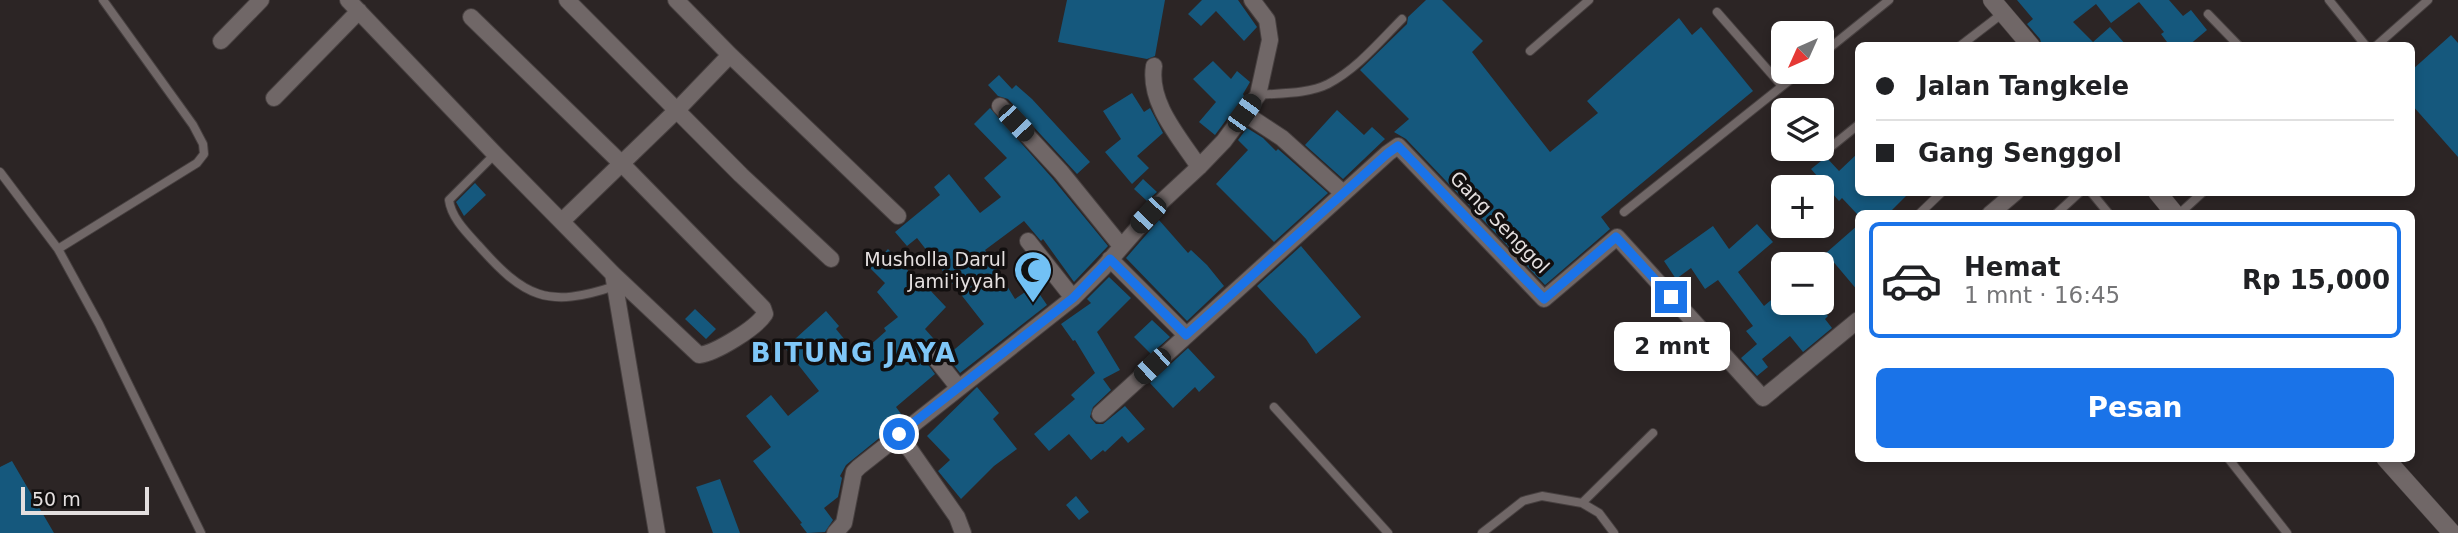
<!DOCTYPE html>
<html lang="id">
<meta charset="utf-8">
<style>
:root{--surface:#fff;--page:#f2f2f2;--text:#202124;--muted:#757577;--line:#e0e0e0;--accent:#1a73e8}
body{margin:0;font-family:"DejaVu Sans",sans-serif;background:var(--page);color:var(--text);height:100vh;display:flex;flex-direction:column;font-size:26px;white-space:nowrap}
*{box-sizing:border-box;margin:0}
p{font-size:23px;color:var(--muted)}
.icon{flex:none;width:38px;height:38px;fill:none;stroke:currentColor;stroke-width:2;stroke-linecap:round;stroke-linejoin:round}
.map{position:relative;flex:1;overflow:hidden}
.drawer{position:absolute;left:1855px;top:210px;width:560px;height:252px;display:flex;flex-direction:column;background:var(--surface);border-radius:10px;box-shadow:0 4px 10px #0003}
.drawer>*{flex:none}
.banner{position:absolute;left:1855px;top:42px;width:560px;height:154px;border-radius:10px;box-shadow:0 4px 10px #0003;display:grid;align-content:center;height:154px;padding:0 21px;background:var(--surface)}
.needle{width:46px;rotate:225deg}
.fabs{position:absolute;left:1771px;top:21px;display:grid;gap:14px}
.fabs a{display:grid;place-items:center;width:63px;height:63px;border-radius:10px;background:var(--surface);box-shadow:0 4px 10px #0003;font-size:35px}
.scale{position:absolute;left:21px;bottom:18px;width:128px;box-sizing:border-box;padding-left:7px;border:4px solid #e4dfdf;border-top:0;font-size:19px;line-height:24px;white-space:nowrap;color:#e4dfdf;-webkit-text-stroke:5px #120f0f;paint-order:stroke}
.end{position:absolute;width:32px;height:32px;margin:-16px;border:9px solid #1a73e8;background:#fff;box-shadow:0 0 0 4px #fff}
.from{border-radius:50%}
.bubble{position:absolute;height:49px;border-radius:10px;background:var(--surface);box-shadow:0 4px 10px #0003;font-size:23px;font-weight:700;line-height:49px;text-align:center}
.car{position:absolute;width:21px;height:42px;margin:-21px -10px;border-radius:9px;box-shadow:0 0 5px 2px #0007;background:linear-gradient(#222 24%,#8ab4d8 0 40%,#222 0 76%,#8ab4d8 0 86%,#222 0)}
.banner b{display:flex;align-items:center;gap:24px;height:66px;font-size:26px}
.banner b+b{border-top:2px solid var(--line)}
.banner i{width:18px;height:18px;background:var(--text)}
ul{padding:12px 0 0;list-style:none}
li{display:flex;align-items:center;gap:21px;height:116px;margin:0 14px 10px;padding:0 7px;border:4px solid transparent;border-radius:10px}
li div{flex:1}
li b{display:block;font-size:26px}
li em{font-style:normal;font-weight:700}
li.active{border-color:var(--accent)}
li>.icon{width:63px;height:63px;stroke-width:1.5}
.action{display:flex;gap:14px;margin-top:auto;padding:14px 21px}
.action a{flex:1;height:80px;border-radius:10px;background:var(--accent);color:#fff;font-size:28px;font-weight:700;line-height:80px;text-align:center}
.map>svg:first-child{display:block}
</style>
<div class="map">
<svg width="2458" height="533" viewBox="0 0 2458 533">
<rect width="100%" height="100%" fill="#2c2525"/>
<path fill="#15587d" d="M 1067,0 L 1165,0 L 1155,56 L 1147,59 L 1058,42 Z
M 1202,0 L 1238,0 L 1257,27 L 1244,41 L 1216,11 L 1201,26 L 1188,14 Z
M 1426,0 L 1442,0 L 1483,41 L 1472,52 L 1550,152 L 1598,113 L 1587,101 L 1679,18 L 1692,35 L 1701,27 L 1753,91 L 1601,217 L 1610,229 L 1545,285 L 1406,139 L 1394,132 L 1409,119 L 1360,70 L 1407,24 L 1408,17 Z
M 2017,0 L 2169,0 L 2183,16 L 2191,10 L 2207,30 L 2188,46 L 2170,46 L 2161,34 L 2164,32 L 2139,2 L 2111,23 L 2096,4 L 2073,22 L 2093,42 L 2110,27 L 2127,46 L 2042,46 L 2040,39 L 2027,24 L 2033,19 Z
M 2451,35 L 2458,43 L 2458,157 L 2412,105 L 2412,70 Z
M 1213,61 L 1231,79 L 1237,71 L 1250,82 L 1243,94 L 1244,96 L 1215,135 L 1199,122 L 1216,102 L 1193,79 Z
M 999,75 L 1012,89 L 1016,85 L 1032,99 L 1090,162 L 1077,174 L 1008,99 L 998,96 L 988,85 Z
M 1132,93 L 1144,112 L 1150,108 L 1163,133 L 1137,156 L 1149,168 L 1132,184 L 1105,152 L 1121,139 L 1103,111 Z
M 990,108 L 1053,179 L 1108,246 L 1074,282 L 1043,239 L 1041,241 L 1024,221 L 985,250 L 1015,299 L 1034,286 L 1047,305 L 960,373 L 939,346 L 930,343 L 924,345 L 921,355 L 935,374 L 896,407 L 904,418 L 846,465 L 840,476 L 842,478 L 838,497 L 824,508 L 833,520 L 825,532 L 807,533 L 800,524 L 802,523 L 753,461 L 771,447 L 746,416 L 771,395 L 788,416 L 819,391 L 785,348 L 826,311 L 839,326 L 836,329 L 858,356 L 886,331 L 884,328 L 898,317 L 877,292 L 885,283 L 870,268 L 888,249 L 925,289 L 927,287 L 946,307 L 925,329 L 948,355 L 984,324 L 917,238 L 907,246 L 895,232 L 940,195 L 934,187 L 949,174 L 980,213 L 1001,197 L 984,178 L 1007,158 L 974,124 Z
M 1337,110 L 1364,135 L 1372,127 L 1385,139 L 1343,179 L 1305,145 Z
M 1247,128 L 1263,138 L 1276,151 L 1278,149 L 1328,193 L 1274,242 L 1216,184 L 1248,150 L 1238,140 Z
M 1858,153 L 1858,192 L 1910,192 L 1888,214 L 1857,214 L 1842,198 L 1839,201 L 1811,169 L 1826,157 L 1839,171 Z
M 1143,179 L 1157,192 L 1147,201 L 1134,189 Z
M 475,183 L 486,195 L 464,216 L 456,202 Z
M 1159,220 L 1188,253 L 1191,250 L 1207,265 L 1224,286 L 1187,321 L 1126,258 Z
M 1757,224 L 1773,242 L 1738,272 L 1764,306 L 1783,290 L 1783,303 L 1816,303 L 1828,316 L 1825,319 L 1832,328 L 1803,352 L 1790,336 L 1762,359 L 1768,367 L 1757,376 L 1741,358 L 1757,344 L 1746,331 L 1753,326 L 1718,280 L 1705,289 L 1691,268 L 1676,279 L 1664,261 L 1713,226 L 1729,249 Z
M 1858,225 L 1858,291 L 1826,253 Z
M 1301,246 L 1361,317 L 1316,354 L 1306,339 L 1257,286 Z
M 1109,277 L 1131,298 L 1097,332 L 1120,370 L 1103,379 L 1111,390 L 1093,407 L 1090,417 L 1096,424 L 1103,424 L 1125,406 L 1145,429 L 1128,443 L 1122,436 L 1105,452 L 1103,450 L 1091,460 L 1069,434 L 1049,451 L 1034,434 L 1075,399 L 1071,395 L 1095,373 L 1075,340 L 1073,341 L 1061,324 L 1091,303 L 1087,299 Z
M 695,309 L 716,329 L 706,339 L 685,319 Z
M 1152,320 L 1170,337 L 1151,354 L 1134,337 Z
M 1188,348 L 1215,377 L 1199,392 L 1195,387 L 1173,408 L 1150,383 Z
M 977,387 L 999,413 L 993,419 L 1017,449 L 994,466 L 961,499 L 938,471 L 950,460 L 927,436 Z
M 12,461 L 54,533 L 0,533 L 0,467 Z
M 720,479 L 740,533 L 713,533 L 696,487 Z
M 1076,496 L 1089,512 L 1079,520 L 1066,505 Z"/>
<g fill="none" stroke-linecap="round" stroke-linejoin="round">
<defs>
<path id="service" d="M 2329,0 L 2366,46
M 1717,12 L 1782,86
M 2208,14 L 2239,46
M 1960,46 L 2003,13
M 2376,46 L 2428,0
M 1530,51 L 1589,0
M 1822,54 L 1889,0
M 1258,95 C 1280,93 1308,94 1328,84 C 1357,69 1380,41 1402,19
M 1832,146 L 1858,125
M 495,154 L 449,200 C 451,217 466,232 478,245 C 524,297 547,309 615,286
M 0,172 L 58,249 L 99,324 L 201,533
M 2091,192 L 2109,214
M 1624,212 L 1800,72
M 1919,214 L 1942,192
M 2056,214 L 2080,192
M 2179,214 L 2203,192
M 58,249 L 197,163 L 204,154 L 203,144 L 193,125 L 103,0
M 1274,407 L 1388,533
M 2228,458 L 2287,533
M 1582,503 L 1653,433
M 1482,533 L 1523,501 L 1542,496 L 1582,503 L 1599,513 L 1614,533"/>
<path id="minor" d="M 348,0 L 495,154 L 613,274 L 657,533
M 567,0 L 741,175 L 831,259
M 676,0 L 730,55 L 898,216
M 471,17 L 622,164 L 763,308 L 765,314 C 756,328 716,353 699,355 L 613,274
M 221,41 L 261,0
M 1154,66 C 1148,103 1180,138 1199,167
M 274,98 L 359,11
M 1000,106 L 1061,172 L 1121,246
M 1244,113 L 1282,138 L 1343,193
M 1990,214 L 2016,192
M 562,221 L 678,109 L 730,55
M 1028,241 L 1073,298
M 1110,259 L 1186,335
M 931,353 L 958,387
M 1100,414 L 1388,153 L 1398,146 L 1544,299 L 1617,237 L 1763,398 L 1858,320
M 899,434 L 957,517 L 963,533
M 835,533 L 844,523 L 854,472 L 859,467 L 1073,298 L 1103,268 L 1158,205 L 1199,167 L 1224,141 L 1258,95 L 1270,40 L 1267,20 L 1252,0"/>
<path id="tertiary" d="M 1992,0 L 2031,46
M 2157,192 L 2175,214
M 2385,458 L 2452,533"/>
</defs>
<use href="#service" stroke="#474040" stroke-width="10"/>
<use href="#minor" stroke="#474040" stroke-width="18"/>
<use href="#tertiary" stroke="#474040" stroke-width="19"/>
<use href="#service" stroke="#706767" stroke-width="8"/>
<use href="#minor" stroke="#706767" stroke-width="16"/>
<use href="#tertiary" stroke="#706767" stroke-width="18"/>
</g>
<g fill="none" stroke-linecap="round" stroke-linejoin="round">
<path stroke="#1a73e8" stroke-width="9" d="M 899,434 L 1073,298 L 1110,259 L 1186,335 L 1388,153 L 1398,146 L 1544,299 L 1616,237 L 1671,297"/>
</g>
<defs>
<symbol id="mosque-pin" viewBox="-11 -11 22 30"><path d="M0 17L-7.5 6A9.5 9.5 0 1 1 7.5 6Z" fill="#72c1f5" stroke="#120f0f"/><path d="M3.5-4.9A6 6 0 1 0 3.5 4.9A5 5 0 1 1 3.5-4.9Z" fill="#111"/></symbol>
</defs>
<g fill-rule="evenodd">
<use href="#mosque-pin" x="1011" y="248" width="44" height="60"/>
</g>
<g text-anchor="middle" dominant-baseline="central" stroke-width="7" stroke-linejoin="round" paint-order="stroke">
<g font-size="19" fill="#e4dfdf" stroke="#120f0f">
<text transform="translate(1500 222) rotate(46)">Gang Senggol</text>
</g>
<g font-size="19" fill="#e4dfdf" stroke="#120f0f" text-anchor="end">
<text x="1006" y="259">Musholla Darul<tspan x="1006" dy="22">Jami'iyyah</tspan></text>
</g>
<g font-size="26" font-weight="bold" letter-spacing="2" fill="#7fc7f8" stroke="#120f0f">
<text x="854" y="353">BITUNG JAYA</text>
</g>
</g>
</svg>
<div class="fabs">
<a><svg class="needle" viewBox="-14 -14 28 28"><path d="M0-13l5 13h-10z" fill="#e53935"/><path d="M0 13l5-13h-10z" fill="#757577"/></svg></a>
<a><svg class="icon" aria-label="layers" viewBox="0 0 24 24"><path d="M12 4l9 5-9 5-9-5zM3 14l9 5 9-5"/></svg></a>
<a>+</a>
<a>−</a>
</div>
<div class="scale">50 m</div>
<i class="end from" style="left:899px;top:434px"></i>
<i class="end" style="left:1671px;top:297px"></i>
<div class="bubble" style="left:1614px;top:322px;width:116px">2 mnt</div>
<i class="car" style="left:1244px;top:113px;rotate:36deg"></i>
<i class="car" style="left:1016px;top:123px;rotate:137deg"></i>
<i class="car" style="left:1148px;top:215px;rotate:223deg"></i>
<i class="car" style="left:1152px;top:366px;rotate:227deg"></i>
<div class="banner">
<b><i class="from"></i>Jalan Tangkele</b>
<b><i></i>Gang Senggol</b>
</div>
<section class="drawer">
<ul>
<li class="active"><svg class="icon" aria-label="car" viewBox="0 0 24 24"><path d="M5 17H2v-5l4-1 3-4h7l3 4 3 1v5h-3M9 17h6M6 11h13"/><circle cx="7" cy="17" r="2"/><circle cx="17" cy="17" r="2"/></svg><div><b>Hemat</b><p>1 mnt · 16:45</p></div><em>Rp 15,000</em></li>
</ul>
<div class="action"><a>Pesan</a></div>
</section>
</div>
